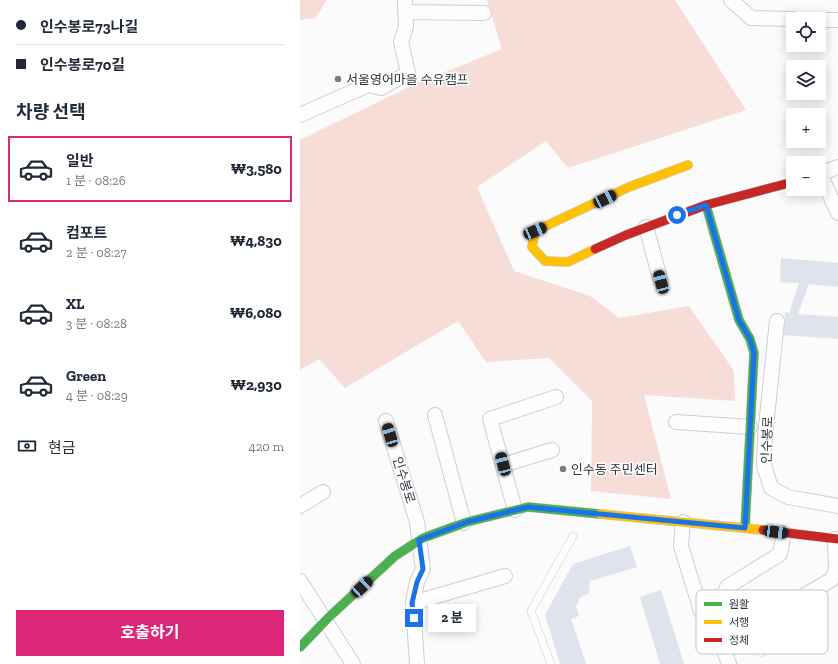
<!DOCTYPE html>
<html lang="ko">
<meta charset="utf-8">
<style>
:root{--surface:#fff;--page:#f6f6f7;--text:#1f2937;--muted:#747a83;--line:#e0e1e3;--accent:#db2777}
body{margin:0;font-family:"Zilla Slab","Noto Sans KR",serif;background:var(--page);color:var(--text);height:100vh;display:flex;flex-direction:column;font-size:15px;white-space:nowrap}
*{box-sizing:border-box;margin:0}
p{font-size:13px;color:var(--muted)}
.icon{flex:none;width:22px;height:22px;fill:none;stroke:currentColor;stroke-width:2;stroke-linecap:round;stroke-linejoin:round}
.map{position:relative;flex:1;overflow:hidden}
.drawer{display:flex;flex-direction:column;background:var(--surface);width:300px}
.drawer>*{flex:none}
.banner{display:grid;align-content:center;height:88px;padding:0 16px;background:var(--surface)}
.fabs{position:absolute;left:486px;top:12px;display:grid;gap:8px}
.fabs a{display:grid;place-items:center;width:40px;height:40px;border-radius:0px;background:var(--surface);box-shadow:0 2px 10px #0003;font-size:20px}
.end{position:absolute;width:18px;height:18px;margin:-9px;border:5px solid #1a73e8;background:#fff;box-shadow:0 0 0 2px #fff}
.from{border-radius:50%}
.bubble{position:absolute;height:28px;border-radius:0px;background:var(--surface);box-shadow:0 2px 10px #0003;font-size:13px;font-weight:700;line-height:28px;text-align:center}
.car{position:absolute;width:12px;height:24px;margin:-12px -6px;border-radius:5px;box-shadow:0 0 3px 1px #0007;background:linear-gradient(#222 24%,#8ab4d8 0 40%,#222 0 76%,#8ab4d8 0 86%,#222 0)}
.banner b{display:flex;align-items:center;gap:14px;height:38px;font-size:15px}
.banner b+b{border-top:1px solid var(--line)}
.banner i{width:10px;height:10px;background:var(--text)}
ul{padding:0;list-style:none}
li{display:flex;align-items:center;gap:12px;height:66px;margin:0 8px 6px;padding:0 8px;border:2px solid transparent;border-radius:0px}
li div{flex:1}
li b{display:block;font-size:15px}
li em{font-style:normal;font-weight:700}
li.on{border-color:var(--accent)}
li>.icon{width:36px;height:36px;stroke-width:1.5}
h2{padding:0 16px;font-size:18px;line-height:48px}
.pay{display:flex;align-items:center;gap:10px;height:44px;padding:0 16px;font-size:15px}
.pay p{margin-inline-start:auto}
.primary-button{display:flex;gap:8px;margin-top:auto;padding:8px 16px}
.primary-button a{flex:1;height:46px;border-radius:0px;background:var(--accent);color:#fff;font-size:16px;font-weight:700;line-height:46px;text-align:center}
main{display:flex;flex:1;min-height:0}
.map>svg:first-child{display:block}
</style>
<main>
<section class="drawer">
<div class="banner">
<b><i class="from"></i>인수봉로73나길</b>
<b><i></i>인수봉로70길</b>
</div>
<h2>차량 선택</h2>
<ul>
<li class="on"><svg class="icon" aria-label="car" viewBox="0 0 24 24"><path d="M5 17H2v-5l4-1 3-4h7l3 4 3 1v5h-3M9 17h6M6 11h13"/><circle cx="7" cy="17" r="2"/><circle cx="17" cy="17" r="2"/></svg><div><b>일반</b><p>1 분 · 08:26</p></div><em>₩3,580</em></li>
<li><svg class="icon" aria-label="car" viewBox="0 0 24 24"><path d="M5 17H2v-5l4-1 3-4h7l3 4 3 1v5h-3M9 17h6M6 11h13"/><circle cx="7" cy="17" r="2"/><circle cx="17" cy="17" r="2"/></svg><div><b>컴포트</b><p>2 분 · 08:27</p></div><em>₩4,830</em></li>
<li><svg class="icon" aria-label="car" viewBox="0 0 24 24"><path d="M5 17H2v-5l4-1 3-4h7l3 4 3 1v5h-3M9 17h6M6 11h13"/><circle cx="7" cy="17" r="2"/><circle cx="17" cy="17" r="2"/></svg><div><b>XL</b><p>3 분 · 08:28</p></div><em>₩6,080</em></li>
<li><svg class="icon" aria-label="car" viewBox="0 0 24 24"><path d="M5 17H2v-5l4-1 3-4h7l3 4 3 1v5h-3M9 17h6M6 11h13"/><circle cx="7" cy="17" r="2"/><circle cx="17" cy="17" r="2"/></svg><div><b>Green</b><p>4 분 · 08:29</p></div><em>₩2,930</em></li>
</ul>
<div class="pay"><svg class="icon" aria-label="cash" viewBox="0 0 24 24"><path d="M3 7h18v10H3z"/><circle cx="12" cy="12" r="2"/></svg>현금<p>420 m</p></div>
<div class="primary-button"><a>호출하기</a></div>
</section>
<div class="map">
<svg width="538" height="664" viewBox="0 0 538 664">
<rect width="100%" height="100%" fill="#fbfbfb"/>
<path fill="#f7ddd7" d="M 0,0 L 27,0 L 15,18 L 0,20 Z
M 187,0 L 375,0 L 446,110 L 268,168 L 246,141 L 177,187 L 214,271 L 290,296 L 319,318 L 389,306 L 434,371 L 435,401 L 344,395 L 371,499 L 291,491 L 292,401 L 249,358 L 186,362 L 158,321 L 45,388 L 19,359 L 0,370 L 0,140 L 113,85 L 202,49 Z"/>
<path fill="#dee3ec" d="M 481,258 L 538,263 L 538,287 L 509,284 L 498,314 L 538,317 L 538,339 L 483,335 L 485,312 L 489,313 L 499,283 L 480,282 Z
M 330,546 L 337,567 L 290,581 L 289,593 L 280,598 L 276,607 L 279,616 L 271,619 L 286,664 L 260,664 L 245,615 L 273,564 Z
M 361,590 L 384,664 L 360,664 L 340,597 Z"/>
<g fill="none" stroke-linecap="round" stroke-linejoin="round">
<defs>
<path id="lane" d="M 398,602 L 408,599 L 427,587 L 462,653
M 251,664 L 231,611 L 273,536"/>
<path id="street" d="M 431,0 L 451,18 L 493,19
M 105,12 L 184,13
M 519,20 L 538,20
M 0,115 L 68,85 L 81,88 L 108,73 L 101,42 L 106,27 L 105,0
M 519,174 L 538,167
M 520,174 L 538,213
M 346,227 L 361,282
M 477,321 L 465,436 L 464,465 L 471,488 L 488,497 L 538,506
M 135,415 L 164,523
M 86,421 L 117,522 L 123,569 L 117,582 L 113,603 L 117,664
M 376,422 L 450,427
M 203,465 L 252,450
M 0,506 L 23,492
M 215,510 L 190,419 L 256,397
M 383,522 L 381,546 L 401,611 L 425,653 L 429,664
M 0,581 L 53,664
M 427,587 L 480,554 L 484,533
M 113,603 L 205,576
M 448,628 L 531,580 L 536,571 L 535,539"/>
<path id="fast" d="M 406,205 L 439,320 L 450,339 L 454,353 L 445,528
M 0,647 L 29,617 L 95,556 L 123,538 L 167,522 L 228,507 L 300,514"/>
<path id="slow" d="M 295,249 L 268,262 L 245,261 L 232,247 L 235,231 L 329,187 L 388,165
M 300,514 L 463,530"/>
<path id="jam" d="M 295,249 L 326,235 L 406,205 L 493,182
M 463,530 L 538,539"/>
</defs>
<use href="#lane" stroke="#cdced2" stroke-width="8"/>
<use href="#street" stroke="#cdced2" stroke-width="16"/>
<use href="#fast" stroke="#cdced2" stroke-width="10"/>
<use href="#slow" stroke="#cdced2" stroke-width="10"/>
<use href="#jam" stroke="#cdced2" stroke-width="10"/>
<use href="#lane" stroke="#fefefe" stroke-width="7"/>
<use href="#street" stroke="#fefefe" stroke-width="14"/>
<use href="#fast" stroke="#4caf50" stroke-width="9"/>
<use href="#slow" stroke="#ffc107" stroke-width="9"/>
<use href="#jam" stroke="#c62828" stroke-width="9"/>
</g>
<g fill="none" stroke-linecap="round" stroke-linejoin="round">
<path stroke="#1a73e8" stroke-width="5" d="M 114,618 L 112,603 L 117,582 L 123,569 L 119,540 L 167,522 L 228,507 L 445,528 L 454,353 L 450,339 L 439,320 L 406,205 L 377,215"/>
</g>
<g fill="#787b81" stroke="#fff" stroke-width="1.5">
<circle cx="38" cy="79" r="4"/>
<circle cx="263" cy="469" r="4"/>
</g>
<g text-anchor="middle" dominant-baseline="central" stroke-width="3" stroke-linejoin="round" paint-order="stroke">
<g font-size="13" fill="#32363f" stroke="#fff" text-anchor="start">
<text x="46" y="79">서울영어마을 수유캠프</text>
<text x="271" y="469">인수동 주민센터</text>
</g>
<g font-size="13" fill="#32363f" stroke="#fff">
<text transform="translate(467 440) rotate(-88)">인수봉로</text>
<text transform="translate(104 480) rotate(73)">인수봉로</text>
</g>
</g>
<rect x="396" y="590" width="132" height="64" rx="6" fill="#fff" stroke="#c2c3c5" stroke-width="1"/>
<rect x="404" y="602" width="18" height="4" fill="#4caf50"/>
<rect x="404" y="620" width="18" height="4" fill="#ffc107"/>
<rect x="404" y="638" width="18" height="4" fill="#c62828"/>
<g font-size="11" fill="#32363f">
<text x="429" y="608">원활</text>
<text x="429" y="626">서행</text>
<text x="429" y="644">정체</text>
</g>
</svg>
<div class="fabs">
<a><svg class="icon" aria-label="locate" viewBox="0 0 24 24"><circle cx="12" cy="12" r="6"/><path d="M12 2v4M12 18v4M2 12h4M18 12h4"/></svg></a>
<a><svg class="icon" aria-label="layers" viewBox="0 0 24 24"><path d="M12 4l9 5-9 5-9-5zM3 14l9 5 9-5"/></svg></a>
<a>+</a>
<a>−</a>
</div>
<i class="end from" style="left:377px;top:215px"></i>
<i class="end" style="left:114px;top:618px"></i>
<div class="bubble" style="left:128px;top:604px;width:48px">2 분</div>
<i class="car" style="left:305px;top:199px;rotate:64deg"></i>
<i class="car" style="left:235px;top:231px;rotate:67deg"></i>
<i class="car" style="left:361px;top:282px;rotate:345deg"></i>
<i class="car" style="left:90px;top:435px;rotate:343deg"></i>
<i class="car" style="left:203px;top:464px;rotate:345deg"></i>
<i class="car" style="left:476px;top:532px;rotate:97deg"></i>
<i class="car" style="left:62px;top:587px;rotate:47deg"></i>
</div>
</main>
